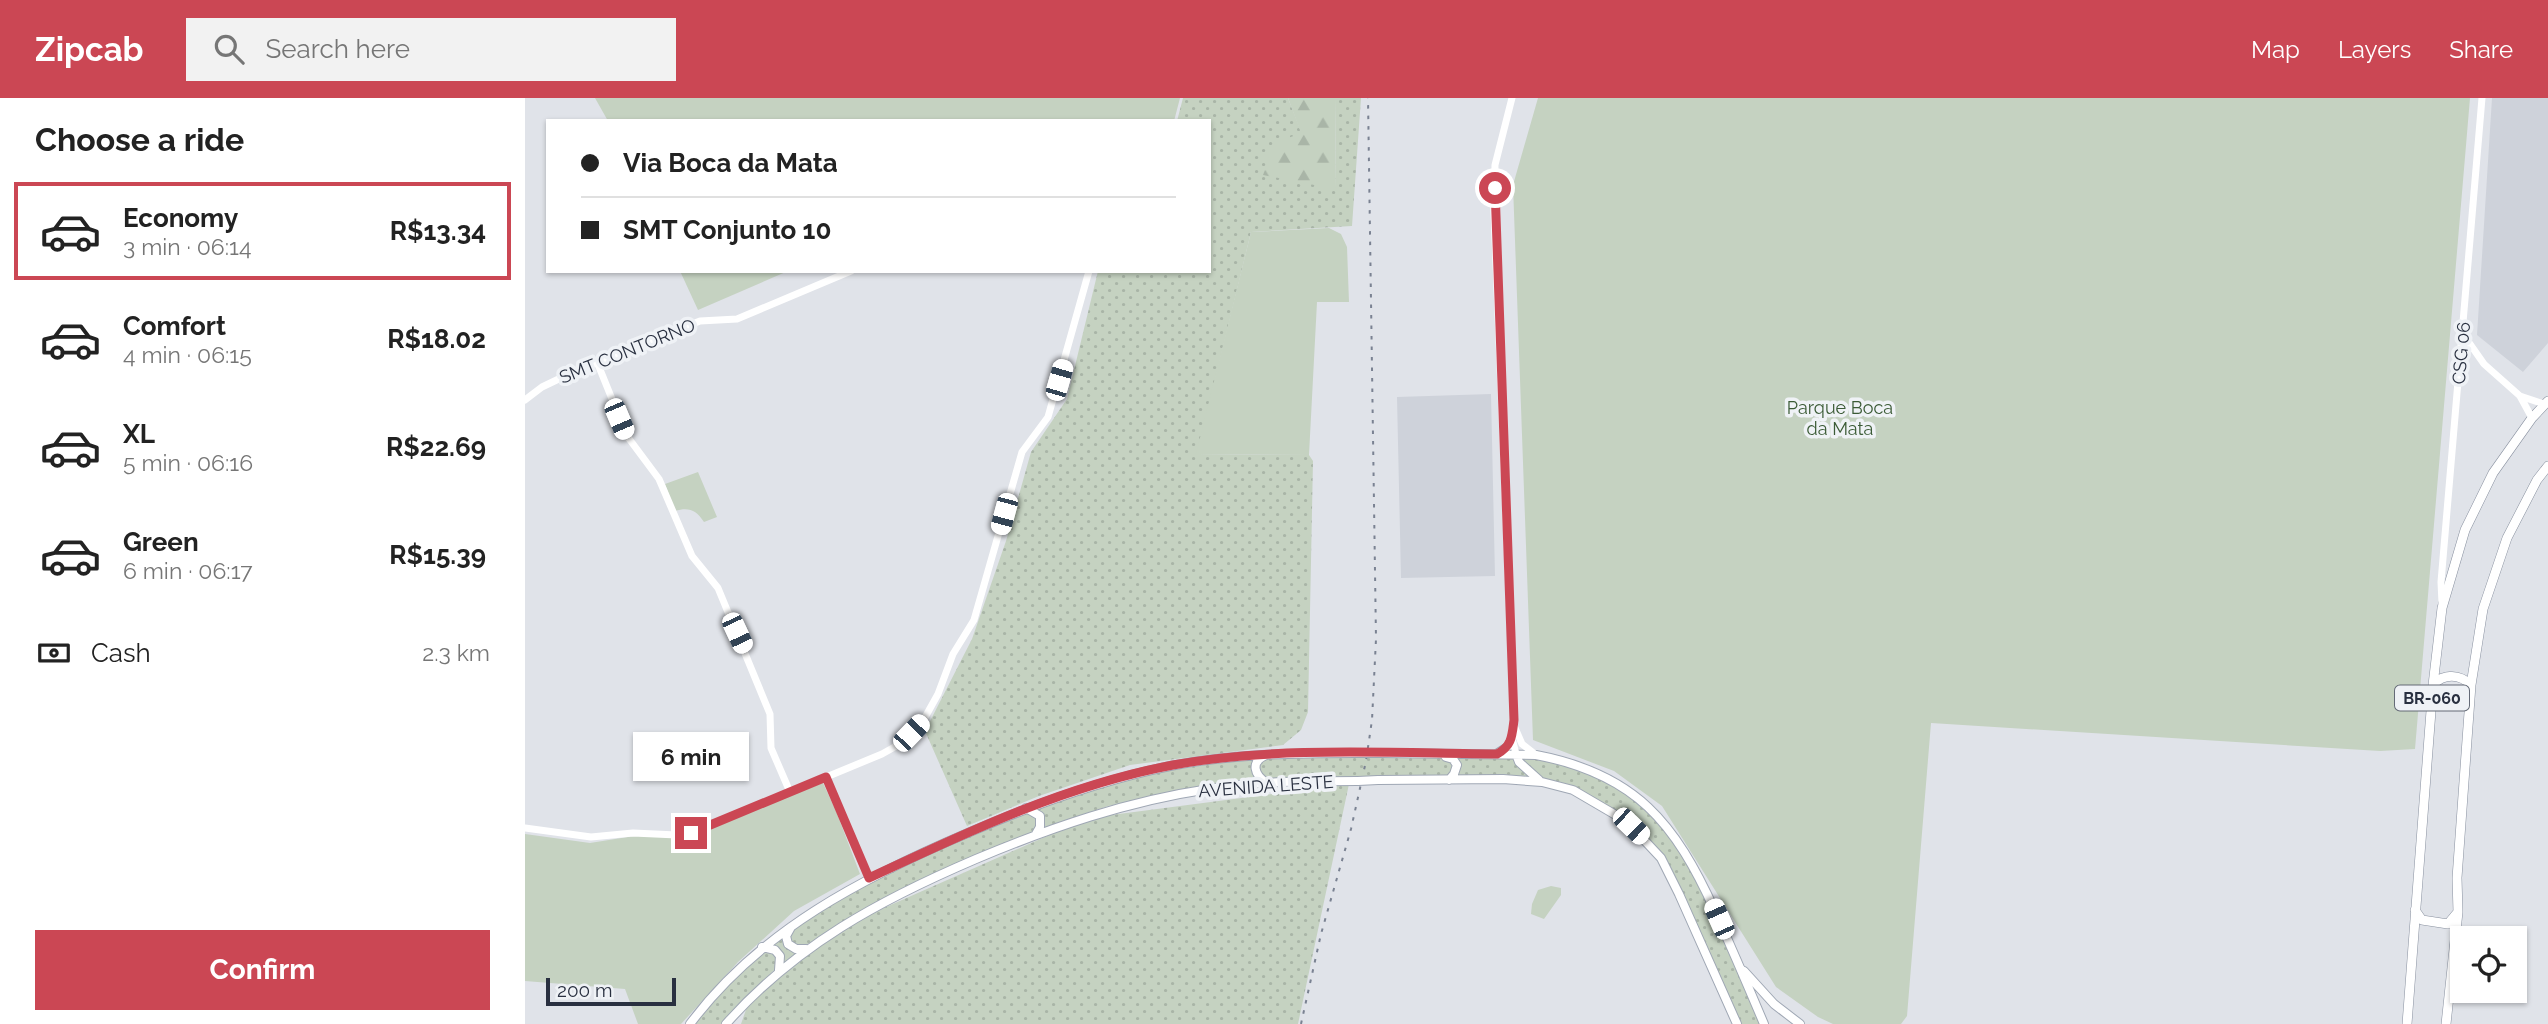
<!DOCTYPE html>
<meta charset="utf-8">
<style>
:root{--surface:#fff;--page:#f2f2f2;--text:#222;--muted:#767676;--line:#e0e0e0;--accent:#cb4754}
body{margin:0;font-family:Raleway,sans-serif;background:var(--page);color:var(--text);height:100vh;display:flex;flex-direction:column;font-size:26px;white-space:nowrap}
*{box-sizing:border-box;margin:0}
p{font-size:23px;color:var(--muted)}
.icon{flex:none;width:38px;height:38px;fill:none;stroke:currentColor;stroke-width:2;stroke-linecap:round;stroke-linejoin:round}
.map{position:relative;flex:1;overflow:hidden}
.details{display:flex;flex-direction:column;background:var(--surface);width:525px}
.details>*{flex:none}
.guide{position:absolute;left:21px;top:21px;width:665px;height:154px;border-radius:0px;box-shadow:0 2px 5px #0004;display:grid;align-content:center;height:154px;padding:0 35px;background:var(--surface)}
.fabs{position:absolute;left:1925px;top:828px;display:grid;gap:14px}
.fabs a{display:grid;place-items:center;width:77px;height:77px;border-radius:0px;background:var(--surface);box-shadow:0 2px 5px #0004;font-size:35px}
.scale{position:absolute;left:21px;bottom:18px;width:130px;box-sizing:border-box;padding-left:7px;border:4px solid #293040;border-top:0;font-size:19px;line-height:24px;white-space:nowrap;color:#293040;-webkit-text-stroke:5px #eff2f6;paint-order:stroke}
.end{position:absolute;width:32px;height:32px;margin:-16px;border:9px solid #cb4754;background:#fff;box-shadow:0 0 0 4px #fff}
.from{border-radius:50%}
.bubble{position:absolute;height:49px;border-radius:0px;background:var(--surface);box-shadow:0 2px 5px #0004;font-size:23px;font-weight:700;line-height:49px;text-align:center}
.car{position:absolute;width:21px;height:42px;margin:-21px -10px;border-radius:9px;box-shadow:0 0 5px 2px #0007;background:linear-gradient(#fff 24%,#345 0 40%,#fff 0 76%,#345 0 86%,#fff 0)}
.guide b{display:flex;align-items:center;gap:24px;height:66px;font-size:26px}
.guide b+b{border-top:2px solid var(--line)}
.guide i{width:18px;height:18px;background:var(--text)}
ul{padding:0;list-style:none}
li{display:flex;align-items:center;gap:21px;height:98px;margin:0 14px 10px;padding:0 21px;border:4px solid transparent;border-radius:0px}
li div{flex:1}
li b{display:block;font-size:26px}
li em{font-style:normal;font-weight:700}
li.current{border-color:var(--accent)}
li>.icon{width:63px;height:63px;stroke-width:1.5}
h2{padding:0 35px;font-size:32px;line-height:84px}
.pay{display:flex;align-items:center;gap:18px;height:77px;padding:0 35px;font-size:26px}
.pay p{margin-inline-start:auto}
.primary-button{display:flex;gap:14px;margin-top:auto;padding:14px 35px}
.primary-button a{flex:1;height:80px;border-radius:0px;background:var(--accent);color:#fff;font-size:28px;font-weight:700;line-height:80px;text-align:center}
header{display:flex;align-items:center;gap:42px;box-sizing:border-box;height:98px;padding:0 35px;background:var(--accent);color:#fff}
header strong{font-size:33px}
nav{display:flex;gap:38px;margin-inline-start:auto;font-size:24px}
.search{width:490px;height:63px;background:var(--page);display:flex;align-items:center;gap:18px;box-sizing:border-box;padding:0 24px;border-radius:0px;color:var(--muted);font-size:26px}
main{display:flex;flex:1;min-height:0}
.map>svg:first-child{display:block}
</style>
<header>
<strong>Zipcab</strong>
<div class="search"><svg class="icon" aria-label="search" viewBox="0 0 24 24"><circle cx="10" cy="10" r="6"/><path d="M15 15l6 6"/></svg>Search here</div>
<nav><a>Map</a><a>Layers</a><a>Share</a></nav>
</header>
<main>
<section class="details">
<h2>Choose a ride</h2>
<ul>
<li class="current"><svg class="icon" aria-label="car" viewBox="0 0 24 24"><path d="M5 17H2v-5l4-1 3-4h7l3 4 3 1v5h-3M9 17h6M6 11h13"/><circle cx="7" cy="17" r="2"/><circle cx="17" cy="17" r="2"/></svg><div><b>Economy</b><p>3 min · 06:14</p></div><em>R$13.34</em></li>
<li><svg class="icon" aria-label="car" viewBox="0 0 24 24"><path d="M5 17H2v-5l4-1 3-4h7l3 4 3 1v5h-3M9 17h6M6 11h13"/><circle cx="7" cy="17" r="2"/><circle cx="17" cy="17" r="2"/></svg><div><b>Comfort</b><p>4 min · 06:15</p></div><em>R$18.02</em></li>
<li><svg class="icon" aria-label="car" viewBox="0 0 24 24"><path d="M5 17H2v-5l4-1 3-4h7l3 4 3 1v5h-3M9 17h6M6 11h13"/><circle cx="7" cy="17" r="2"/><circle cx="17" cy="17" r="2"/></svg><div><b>XL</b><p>5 min · 06:16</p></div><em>R$22.69</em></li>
<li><svg class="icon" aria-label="car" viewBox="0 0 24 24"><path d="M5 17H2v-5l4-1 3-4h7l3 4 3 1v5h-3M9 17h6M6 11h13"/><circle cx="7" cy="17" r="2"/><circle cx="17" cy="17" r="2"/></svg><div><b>Green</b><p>6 min · 06:17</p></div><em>R$15.39</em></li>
</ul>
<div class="pay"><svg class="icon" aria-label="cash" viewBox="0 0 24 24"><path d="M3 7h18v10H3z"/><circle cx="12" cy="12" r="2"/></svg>Cash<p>2.3 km</p></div>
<div class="primary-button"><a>Confirm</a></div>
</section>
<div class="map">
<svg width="2023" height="926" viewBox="0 0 2023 926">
<defs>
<pattern id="grass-dots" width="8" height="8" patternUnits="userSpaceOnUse" patternTransform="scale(1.75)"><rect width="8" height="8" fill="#c5d2c1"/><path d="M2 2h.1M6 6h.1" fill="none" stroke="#a9b5a7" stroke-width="1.8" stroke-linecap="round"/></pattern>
<pattern id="forest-firs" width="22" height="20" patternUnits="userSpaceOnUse" patternTransform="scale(1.75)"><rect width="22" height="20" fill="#c5d2c1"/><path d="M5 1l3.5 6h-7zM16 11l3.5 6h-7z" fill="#a9b5a7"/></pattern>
</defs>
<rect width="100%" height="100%" fill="#e0e3e9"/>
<path fill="#ced2da" d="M 1967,0 L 2023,0 L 2023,245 L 1998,274 L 1952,237 Z
M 966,296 L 970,478 L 876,480 L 872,299 Z"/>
<path fill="url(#grass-dots)" d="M 658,0 L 763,0 L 777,36 L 810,90 L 811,0 L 836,0 L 827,128 L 726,134 L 672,356 L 784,357 L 788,363 L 783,614 L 776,632 L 758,647 L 605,667 L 514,698 L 442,728 L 400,633 L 447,541 L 481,443 L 506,354 L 542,301 L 573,173 L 684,173 L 684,23 L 652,23 Z
M 741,657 L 1034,660 L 1102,690 L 1157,748 L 1237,926 L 1212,926 L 1136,760 L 1089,716 L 1034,689 L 978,682 L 676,689 L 583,708 L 509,734 L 414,774 L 325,820 L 280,848 L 247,874 L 201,926 L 168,926 L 204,885 L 262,831 L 345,783 L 502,710 L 570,689 L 624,676 Z
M 824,686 L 773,926 L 216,926 L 224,903 L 318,828 L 563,720 Z"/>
<path fill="url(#forest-firs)" d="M 763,0 L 811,0 L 810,91 L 738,77 L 748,46 L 776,35 Z"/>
<path fill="#c5d2c1" d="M 70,0 L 655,0 L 649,23 L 83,23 Z
M 1013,0 L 1945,0 L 1890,651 L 1855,653 L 1406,625 L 1382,918 L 1376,926 L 1308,926 L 1293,919 L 1251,889 L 1137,708 L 1089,673 L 1008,642 L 988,87 Z
M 804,130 L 816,136 L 822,149 L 824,204 L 792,204 L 784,357 L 671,356 L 726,134 Z
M 155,173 L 263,173 L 173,212 Z
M 173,374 L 192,419 L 179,424 C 171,412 164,409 150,413 L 140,386 Z
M 298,685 L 311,713 L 335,776 L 269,813 L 213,864 L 156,926 L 113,926 L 100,891 L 0,883 L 0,736 L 65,745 L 109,738 L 151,739 Z
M 1026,788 L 1036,790 L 1036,797 L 1019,821 L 1006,816 L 1007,806 L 1013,792 Z"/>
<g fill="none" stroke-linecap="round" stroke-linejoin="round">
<defs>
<path id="primary" d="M 855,655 L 1011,657 C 1111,676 1150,725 1190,813 C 1207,851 1223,888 1239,926
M 973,655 L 984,648 L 987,640
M 991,656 L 994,664 L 1014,682
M 741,657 C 725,664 729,677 742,685
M 921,659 L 928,661 L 932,667 L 929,676 L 924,682
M 853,682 L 978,681 L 1017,684 L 1048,692 L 1089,716 L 1106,728 L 1136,760 L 1154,796 L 1212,926
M 501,710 L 515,718 L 515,729 L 511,736
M 266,829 L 261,838 L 263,846 L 271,851 L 281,851
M 237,849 L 250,852 L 255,858 L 254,872
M 1219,873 L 1249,906 L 1275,926
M 165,926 C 235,832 339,779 445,734 C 510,706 576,682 645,668 C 706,656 768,655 830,655
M 201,926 C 271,847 355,802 451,761 C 527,729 603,703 684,691 C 734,683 783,683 833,683"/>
<path id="highway" d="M 1908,587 C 1919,575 1935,576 1946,587
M 1890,812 L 1897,822 L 1923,826 L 1933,814
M 1882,926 L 1908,587 L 1917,510 L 1940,432 L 1968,375 L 2007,320 L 2023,303
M 1921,926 L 1933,814 L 1932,780 L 1946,587 L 1958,511 L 1982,440 L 2012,382 L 2023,368"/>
</defs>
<use href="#primary" stroke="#9fa7b4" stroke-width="10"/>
<use href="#highway" stroke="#88909f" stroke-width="10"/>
<path stroke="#fff" stroke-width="7" d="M 987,0 L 970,67 L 969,113 L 989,623 L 987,640 L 991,656
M 1938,236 L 1959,266 L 1995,298 L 2007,320
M 72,264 L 102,338 L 134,381 L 167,458 L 193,490 L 245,616 L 246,650 L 265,694
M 1995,298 L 2019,306
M 0,302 L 17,289 L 42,277 L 137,238 L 175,223 L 212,221 L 326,173
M 1917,505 L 1916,484 L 1957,0
M 990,630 L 997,646 L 1011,657
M 301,679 L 344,780
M 0,730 L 66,739 L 108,735 L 152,737 L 166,735 L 357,656 L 373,647 L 398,623 L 413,596 L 428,556 L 449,522 L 497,354 L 523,319 L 564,173"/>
<use href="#primary" stroke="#fff" stroke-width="8"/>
<use href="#highway" stroke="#fff" stroke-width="9"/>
<path stroke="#7a8292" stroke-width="2" stroke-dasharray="3.5 7" stroke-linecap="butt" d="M 776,926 L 796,836 L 826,731 L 841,663 L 847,622 L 851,541 L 843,0"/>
<defs>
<path id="primary-bridge" d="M 830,655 L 855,655
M 833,683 L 853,682"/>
</defs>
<use href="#primary-bridge" stroke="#9fa7b4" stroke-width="10" stroke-linecap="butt"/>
<use href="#primary-bridge" stroke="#fff" stroke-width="8"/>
</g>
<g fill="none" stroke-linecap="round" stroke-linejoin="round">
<path stroke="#cb4754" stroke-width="9" d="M 166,735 L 301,679 L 344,780 C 442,734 541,687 648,667 C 754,648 864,655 972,656 C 987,648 987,638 989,622 L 970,90"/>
</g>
<g text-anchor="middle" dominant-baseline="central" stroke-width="7" stroke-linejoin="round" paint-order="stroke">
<rect fill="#eff2f6" stroke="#646a77" stroke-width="2" x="1870" y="587.5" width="74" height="25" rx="5"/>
<g font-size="16" font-weight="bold" fill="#293040">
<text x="1907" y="600">BR-060</text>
</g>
<g font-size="18" fill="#293040" stroke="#eff2f6">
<text transform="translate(102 253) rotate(-22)">SMT CONTORNO</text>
<text transform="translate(1936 255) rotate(-85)">CSG 06</text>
<text transform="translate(741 688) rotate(-4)">AVENIDA LESTE</text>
</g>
<g font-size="18" fill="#3b5b36" stroke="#eff2f6">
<text x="1315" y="309">Parque Boca<tspan x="1315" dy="21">da Mata</tspan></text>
</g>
</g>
</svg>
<div class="fabs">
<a><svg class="icon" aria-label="locate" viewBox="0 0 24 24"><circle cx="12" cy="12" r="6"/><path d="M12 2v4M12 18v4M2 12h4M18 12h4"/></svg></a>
</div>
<div class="scale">200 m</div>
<i class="end from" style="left:970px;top:90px"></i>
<i class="end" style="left:166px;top:735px"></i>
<div class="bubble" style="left:108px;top:634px;width:116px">6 min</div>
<i class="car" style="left:534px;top:282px;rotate:16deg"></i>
<i class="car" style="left:94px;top:321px;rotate:157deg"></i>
<i class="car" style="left:479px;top:416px;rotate:195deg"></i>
<i class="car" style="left:212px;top:535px;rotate:155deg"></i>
<i class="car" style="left:386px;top:635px;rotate:44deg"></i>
<i class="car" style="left:1106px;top:728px;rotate:134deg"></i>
<i class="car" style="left:1194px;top:821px;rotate:336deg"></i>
<div class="guide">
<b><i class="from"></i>Via Boca da Mata</b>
<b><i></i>SMT Conjunto 10</b>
</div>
</div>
</main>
